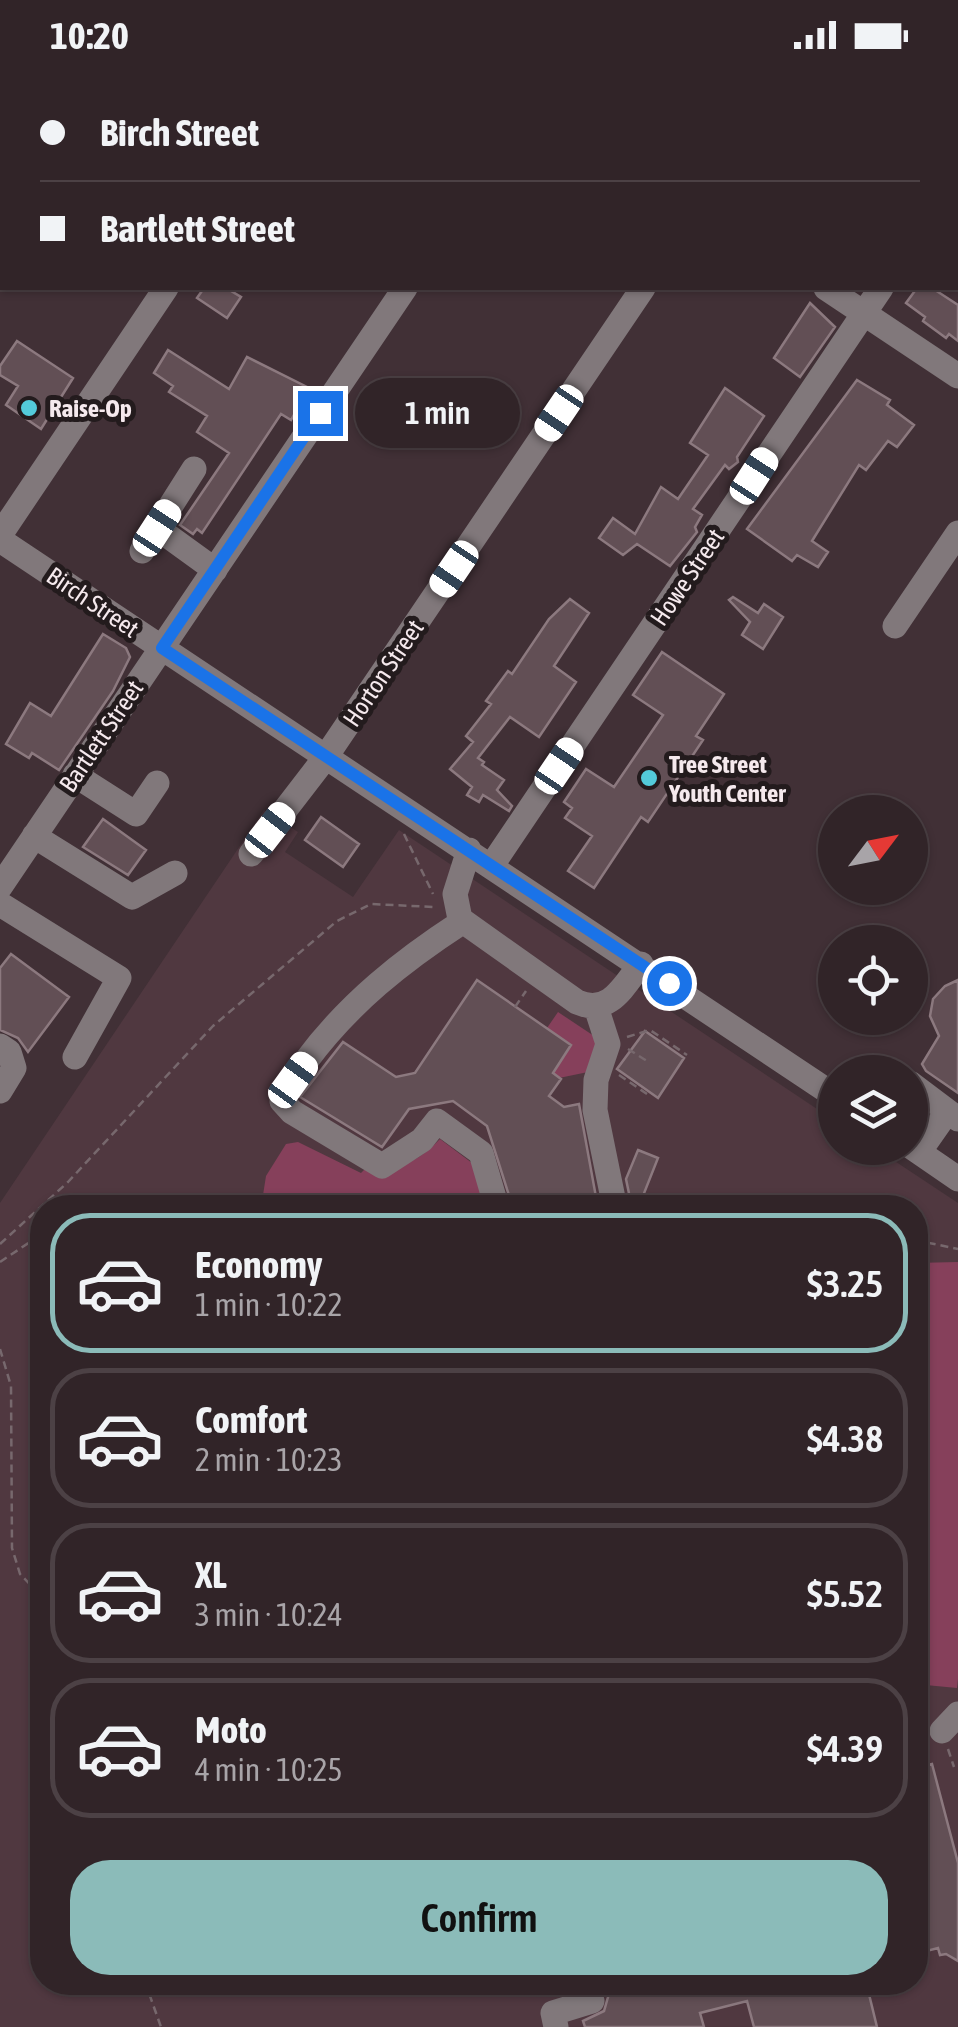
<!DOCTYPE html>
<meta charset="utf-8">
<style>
:root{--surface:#312428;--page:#392c30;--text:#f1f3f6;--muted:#a8a4a8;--line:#4c4145;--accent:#8bbbb9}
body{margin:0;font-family:"Asap Condensed",sans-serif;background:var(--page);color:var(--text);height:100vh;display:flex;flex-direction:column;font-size:38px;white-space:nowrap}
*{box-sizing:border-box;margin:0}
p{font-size:32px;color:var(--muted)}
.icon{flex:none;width:55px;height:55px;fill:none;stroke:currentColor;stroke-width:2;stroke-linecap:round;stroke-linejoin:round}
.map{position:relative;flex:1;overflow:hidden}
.drawer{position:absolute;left:30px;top:1125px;width:898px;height:800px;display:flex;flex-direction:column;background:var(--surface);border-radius:40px;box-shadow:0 2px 8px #0004,0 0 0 2px var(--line)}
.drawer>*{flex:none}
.hud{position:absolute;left:0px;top:0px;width:960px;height:220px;box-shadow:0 2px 8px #0004,0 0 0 2px var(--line);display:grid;align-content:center;height:220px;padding:0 40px;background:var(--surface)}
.needle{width:65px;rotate:58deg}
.fabs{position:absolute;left:818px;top:725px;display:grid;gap:20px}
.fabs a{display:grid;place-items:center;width:110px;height:110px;border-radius:50%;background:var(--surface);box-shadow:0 2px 8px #0004,0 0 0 2px var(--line);font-size:50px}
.end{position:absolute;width:45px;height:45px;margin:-22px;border:12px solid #1a73e8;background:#fff;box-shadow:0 0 0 5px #fff}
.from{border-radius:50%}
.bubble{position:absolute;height:70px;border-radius:35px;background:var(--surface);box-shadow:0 2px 8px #0004,0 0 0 2px var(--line);font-size:32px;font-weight:600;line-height:70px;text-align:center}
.car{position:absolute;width:30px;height:60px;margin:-30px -15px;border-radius:12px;box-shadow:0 0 8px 2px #0007;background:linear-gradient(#fff 24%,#345 0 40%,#fff 0 76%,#345 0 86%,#fff 0)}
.hud b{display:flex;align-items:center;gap:35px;height:95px;font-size:38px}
.hud b+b{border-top:2px solid var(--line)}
.hud i{width:25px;height:25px;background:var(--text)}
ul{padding:18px 0 0;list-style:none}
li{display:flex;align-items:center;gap:30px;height:140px;margin:0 20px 15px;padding:0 20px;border:5px solid var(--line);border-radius:40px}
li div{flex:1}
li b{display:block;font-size:38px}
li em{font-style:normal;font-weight:600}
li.current{border-color:var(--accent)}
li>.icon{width:90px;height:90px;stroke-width:1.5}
.button{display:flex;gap:20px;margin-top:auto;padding:20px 40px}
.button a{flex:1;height:115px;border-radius:40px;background:var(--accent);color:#111;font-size:40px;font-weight:600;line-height:115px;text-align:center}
.status{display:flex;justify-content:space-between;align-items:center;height:70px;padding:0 50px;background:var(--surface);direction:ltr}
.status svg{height:28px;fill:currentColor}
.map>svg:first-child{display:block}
</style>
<div class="status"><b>10:20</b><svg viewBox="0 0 49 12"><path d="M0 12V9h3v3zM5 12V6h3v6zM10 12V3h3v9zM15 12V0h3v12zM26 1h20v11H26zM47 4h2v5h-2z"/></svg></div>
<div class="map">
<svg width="958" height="1957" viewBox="0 0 958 1957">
<rect width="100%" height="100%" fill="#413036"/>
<path fill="#503840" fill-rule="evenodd" d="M 264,740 L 298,762 L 285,782 L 353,827 L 399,760 L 835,1051 L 835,1078 L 875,1078 L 958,1133 L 958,1957 L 0,1957 L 0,1133 ZM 42,1138 L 915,1138 L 915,1912 L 42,1912 Z"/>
<path fill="#86405b" d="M 558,942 L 600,970 L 588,1002 L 559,1008 L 553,1003 L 547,958 Z
M 440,1069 L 476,1096 L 486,1136 L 261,1138 L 266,1106 L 286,1074 L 298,1072 L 361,1103 L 365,1099 C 398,1100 417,1093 440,1069 Z
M 958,1192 L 958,1609 L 957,1618 L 915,1614 L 915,1193 Z"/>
<path fill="#624f55" stroke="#8c797f" stroke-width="2.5" d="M 204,218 L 226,218 L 241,227 L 227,248 L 197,228 Z
M 917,218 L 932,218 L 958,235 L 958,271 L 949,264 L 946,268 L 923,251 L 925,247 L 906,233 Z
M 810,233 L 835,257 L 800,307 L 774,288 Z
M 17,271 L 73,308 L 41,359 L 6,335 L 18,316 L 0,305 L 0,296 Z
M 168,280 L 229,319 L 247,287 L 309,318 L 291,350 L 281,344 L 202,463 L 197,459 L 193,464 L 180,455 L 229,383 L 197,362 L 207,346 L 169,322 L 173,316 L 154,303 Z
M 857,310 L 890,330 L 887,335 L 914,355 L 897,377 L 888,371 L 866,400 L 859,395 L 812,471 L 828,482 L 818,497 L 797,485 L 792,491 L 747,459 Z
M 725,318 L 764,346 L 737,387 L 738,392 L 729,399 L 725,395 L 693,439 L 702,445 L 695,457 L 697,462 L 670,496 L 637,474 L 623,485 L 599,468 L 613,448 L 635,464 L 661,417 L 678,429 L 708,385 L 690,373 Z
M 733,527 L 758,543 L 764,534 L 783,547 L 763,579 L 742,565 L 750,552 L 729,530 Z
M 570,529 L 589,543 L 554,596 L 576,612 L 539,667 L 510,647 L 478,688 L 484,692 L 482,695 L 504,710 L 497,720 L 512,736 L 509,741 L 483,725 L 479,732 L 467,725 L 472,717 L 450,699 L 473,672 L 466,666 L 491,634 L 486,631 L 508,601 L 512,604 L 549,549 Z
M 103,564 L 126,578 L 130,587 L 113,621 L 59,700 L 32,683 L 29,688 L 6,674 L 30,633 L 51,646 Z
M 662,582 L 724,624 L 696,666 L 703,670 L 648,752 L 641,747 L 594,818 L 568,801 L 592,766 L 565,748 L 572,738 L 564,732 L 586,699 L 614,717 L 663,645 L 633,625 Z
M 321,747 L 359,774 L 343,797 L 305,770 Z
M 103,749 L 146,780 L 128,805 L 83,777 Z
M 11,884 L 69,927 L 28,982 L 18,968 L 0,960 L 0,898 Z
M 477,910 L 571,975 L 553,1003 L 561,1009 L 549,1026 L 564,1037 L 579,1034 L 598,1138 L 513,1138 L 487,1056 L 453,1031 L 409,1039 L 382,1077 L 300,1027 L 343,972 L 396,1007 L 415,1003 Z
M 958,910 L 958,1023 L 926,1001 L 922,994 L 939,966 L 930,946 L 933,929 L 945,916 Z
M 645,961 L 684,988 L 658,1028 L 617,999 Z
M 638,1080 L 658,1088 L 639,1136 L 631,1133 L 626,1109 Z
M 932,1694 L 958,1793 L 958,1891 L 946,1884 L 940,1885 L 938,1878 L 915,1884 L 915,1698 Z
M 573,1912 L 866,1912 L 877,1957 L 754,1957 L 747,1931 L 700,1943 L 704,1957 L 585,1957 L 583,1951 L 604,1941 L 608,1927 L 597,1916 L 580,1918 Z"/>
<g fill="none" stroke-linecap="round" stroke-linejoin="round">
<path stroke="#77686d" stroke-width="2.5" stroke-dasharray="8 5" stroke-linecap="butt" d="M 404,764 L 433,824
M 515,937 L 526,921
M 627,967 L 650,960 L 687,985
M 628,979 L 647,991
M 619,1005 L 647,1024
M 915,1170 L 958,1179
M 0,1174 L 68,1112 L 213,956 L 337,851 L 371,834 L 433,837
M 0,1192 L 42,1164
M 0,1279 L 11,1316 L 12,1478 L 20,1504 L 42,1527
M 948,1679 L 954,1697
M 145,1912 L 161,1957"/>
<path stroke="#81787b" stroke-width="25" d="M 504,0 L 507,2
M 69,2 L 71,0
M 311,2 L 312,0
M 550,2 L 551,0
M 787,2 L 788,0
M 910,2 L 912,0
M 0,14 L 2,16
M 0,106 L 2,102
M 826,218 L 958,306
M 157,458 L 215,500
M 0,465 L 166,218
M 0,470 L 835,1026
M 142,481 L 194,399
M 895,556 L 958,463
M 75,705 L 136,744 L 157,713
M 34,766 L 132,827 L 175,803
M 469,780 L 455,824 L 460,849 L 577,932 C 609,946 623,917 641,894
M 251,784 L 325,688 L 643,218
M 492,795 L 881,218
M 0,817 L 405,218
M 0,834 L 119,908 L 75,987
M 462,852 C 402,891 349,933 306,991 C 297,1003 285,1016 282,1031 L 292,1042 L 382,1096 L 422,1070 L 437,1051 L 481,1083 L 497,1138
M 596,937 L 608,974 L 596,1010 L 595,1040 L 615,1138
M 0,976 L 9,982 L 14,998 L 0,1021
M 910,1013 L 958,1049
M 910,1076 L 958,1109
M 919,1082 L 947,1042
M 942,1661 L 958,1644
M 556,1957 L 553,1943 L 592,1931"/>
</g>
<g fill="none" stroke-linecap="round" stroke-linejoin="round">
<path stroke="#1a73e8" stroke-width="12" d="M 320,343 L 162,578 L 669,913"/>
</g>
<g fill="#53cbda" stroke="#231b1d" stroke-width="4">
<circle cx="29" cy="338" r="10"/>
<circle cx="649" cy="708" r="10"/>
</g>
<g text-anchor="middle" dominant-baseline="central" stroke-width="10" stroke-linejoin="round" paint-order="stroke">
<g font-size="25" font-weight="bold" fill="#f5e9ed" stroke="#231b1d" text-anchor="start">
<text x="49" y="338">Raise-Op</text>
<text x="669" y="694">Tree Street<tspan x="669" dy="29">Youth Center</tspan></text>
</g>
<g font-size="25" fill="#f5e9ed" stroke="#231b1d">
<text transform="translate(687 507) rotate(-56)">Howe Street</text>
<text transform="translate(93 532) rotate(34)">Birch Street</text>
<text transform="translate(383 603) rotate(-56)">Horton Street</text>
<text transform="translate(101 666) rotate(-56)">Bartlett Street</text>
</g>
</g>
</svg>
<div class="fabs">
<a><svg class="needle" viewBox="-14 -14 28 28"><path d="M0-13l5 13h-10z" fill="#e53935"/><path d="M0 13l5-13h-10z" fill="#a8a4a8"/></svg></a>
<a><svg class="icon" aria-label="locate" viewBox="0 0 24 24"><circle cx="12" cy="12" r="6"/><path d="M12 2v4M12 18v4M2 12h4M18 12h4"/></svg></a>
<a><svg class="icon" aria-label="layers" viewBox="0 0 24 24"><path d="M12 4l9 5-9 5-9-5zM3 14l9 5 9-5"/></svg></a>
</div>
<i class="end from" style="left:669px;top:913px"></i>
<i class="end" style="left:320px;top:343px"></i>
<div class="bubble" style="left:355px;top:308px;width:165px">1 min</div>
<i class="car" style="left:559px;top:343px;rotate:214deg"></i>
<i class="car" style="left:754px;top:406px;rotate:33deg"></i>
<i class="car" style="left:157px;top:458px;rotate:33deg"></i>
<i class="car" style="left:454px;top:499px;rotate:214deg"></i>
<i class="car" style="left:559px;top:696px;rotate:34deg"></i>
<i class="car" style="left:270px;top:760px;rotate:38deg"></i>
<i class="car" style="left:293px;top:1010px;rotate:36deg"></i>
<div class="hud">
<b><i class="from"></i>Birch Street</b>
<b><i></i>Bartlett Street</b>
</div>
<section class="drawer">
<ul>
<li class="current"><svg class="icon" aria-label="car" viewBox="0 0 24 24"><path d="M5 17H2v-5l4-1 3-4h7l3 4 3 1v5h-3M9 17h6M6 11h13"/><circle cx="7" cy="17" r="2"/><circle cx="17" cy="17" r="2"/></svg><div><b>Economy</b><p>1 min · 10:22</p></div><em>$3.25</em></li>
<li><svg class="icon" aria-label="car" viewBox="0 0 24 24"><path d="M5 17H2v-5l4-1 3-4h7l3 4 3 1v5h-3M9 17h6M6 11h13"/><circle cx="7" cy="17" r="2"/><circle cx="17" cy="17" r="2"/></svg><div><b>Comfort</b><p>2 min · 10:23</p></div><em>$4.38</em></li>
<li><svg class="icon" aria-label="car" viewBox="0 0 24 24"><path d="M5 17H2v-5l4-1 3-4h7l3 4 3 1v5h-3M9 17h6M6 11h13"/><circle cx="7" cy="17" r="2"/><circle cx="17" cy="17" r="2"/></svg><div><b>XL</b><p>3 min · 10:24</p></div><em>$5.52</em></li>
<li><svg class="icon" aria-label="car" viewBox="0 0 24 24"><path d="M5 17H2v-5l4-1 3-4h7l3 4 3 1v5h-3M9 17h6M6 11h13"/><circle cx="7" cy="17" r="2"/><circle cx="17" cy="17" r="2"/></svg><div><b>Moto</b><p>4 min · 10:25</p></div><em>$4.39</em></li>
</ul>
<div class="button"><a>Confirm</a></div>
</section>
</div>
